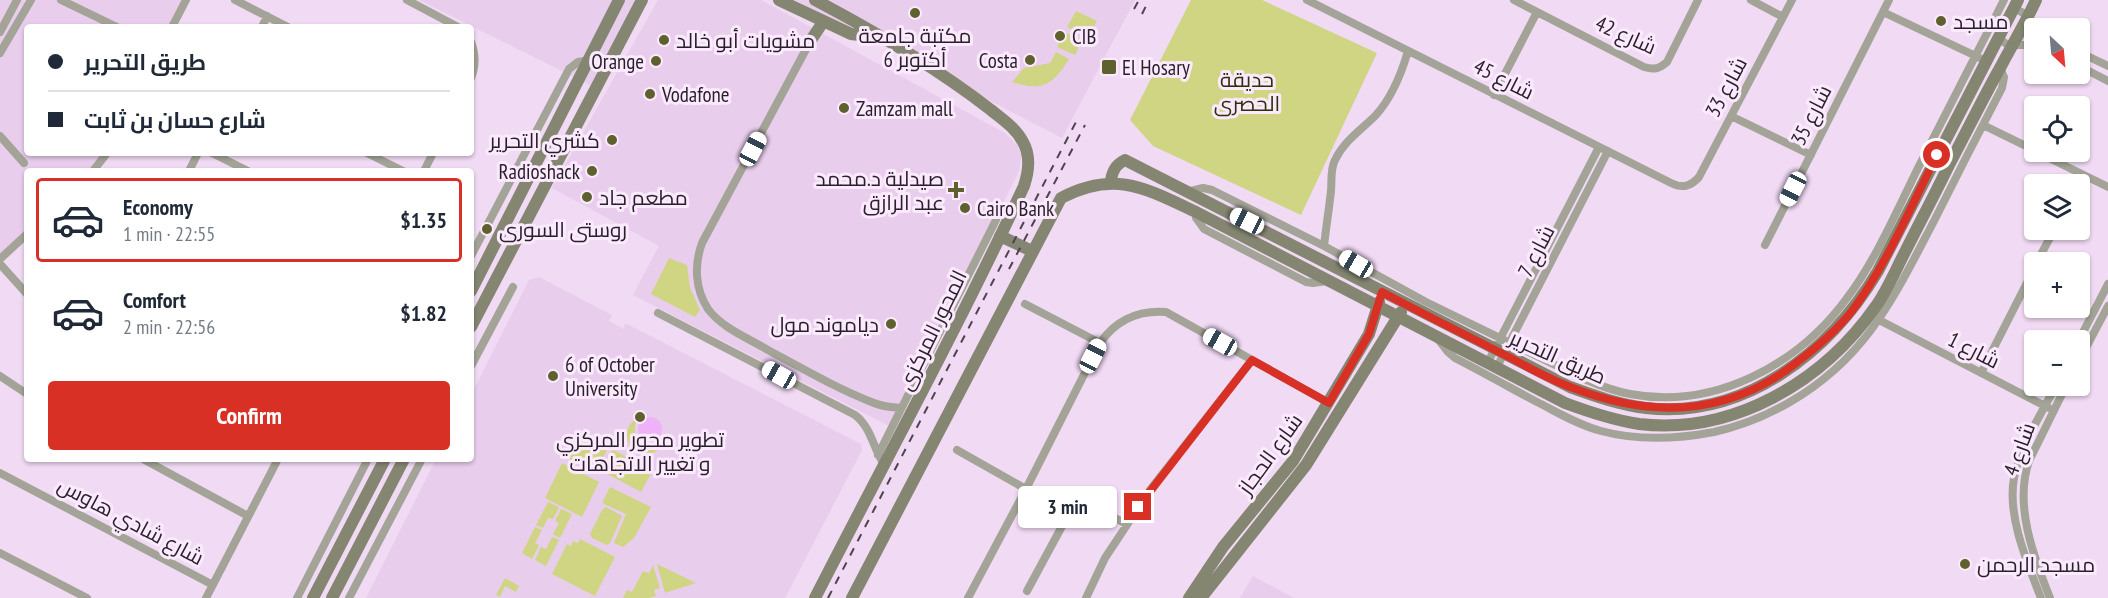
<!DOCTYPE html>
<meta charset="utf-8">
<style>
:root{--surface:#fff;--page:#f6f6f7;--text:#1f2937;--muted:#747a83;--line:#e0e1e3;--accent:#d93025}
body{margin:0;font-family:"PT Sans Narrow",Cairo,sans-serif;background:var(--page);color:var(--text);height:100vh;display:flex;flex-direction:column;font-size:22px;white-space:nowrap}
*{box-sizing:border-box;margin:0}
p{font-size:20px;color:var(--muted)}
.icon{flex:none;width:33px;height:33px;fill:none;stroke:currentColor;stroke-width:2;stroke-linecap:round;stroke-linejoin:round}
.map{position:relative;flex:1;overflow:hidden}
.drawer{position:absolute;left:24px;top:168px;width:450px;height:294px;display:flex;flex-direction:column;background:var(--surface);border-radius:6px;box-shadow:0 2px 4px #0004}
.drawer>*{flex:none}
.top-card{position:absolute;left:24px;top:24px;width:450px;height:132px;border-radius:6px;box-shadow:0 2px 4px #0004;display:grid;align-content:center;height:132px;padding:0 24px;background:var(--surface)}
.needle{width:39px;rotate:154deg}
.buttons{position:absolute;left:2024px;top:18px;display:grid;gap:12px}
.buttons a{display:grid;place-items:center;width:66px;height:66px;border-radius:6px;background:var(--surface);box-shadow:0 2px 4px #0004;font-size:30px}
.end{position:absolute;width:27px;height:27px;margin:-14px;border:8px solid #d93025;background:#fff;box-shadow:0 0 0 3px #fff}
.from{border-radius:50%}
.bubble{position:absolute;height:42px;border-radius:6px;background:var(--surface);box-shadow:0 2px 4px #0004;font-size:20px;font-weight:700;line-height:42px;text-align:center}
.car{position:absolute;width:18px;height:36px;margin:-18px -9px;border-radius:8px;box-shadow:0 0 4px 2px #0007;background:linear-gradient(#fff 24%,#345 0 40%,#fff 0 76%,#345 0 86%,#fff 0)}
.top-card b{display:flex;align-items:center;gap:21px;height:57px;font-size:22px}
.top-card b+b{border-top:2px solid var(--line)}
.top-card i{width:15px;height:15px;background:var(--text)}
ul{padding:10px 0 0;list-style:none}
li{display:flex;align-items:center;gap:18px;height:84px;margin:0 12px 9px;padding:0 12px;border:3px solid transparent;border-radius:6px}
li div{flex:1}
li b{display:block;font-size:22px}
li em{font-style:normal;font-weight:700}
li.selected{border-color:var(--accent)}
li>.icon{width:54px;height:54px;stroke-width:1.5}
.primary-button{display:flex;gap:12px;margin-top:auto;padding:12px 24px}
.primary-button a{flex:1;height:69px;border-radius:6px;background:var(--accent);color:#fff;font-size:24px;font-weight:700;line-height:69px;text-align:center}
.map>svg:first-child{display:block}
</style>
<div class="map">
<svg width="2108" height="598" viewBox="0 0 2108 598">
<rect width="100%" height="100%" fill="#f1daf4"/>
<path fill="#e9cdec" d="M 0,0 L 182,0 L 169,27 L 27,27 L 27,153 L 105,153 L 90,171 L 27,171 L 27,232 L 0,257 Z
M 419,0 L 639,0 L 590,85 Z
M 658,0 L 761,0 L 1005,133 L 1017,145 L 1021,155 L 1019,171 L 891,427 L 633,295 L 659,246 L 552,188 Z
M 795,0 L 1135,0 L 1062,138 Z
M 539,277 L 612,315 L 609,321 L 624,329 L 625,323 L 861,444 L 862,450 L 785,598 L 366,598 L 436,459 L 471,459 L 471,395 L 529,280 Z
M 1253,576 L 1294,598 L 1240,598 Z"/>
<path fill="#cfd583" d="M 1191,0 L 1262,0 L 1377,53 L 1301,215 L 1153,146 L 1130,120 Z
M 1076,11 L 1097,21 L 1092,30 L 1082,34 L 1067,27 Z
M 1064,32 L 1082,40 L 1075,55 L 1057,47 Z
M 1056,52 L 1069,59 C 1053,85 1042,92 1012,82 L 1024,68 L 1050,63 Z
M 669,258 L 687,265 L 690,288 L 700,310 L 695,317 L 651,294 Z
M 639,417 C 633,426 633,435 642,441 L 636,451 C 623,442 624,424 639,417 Z
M 665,433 C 666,449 654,456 639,453 L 644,443 L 656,443 Z
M 577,435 L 607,450 L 596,472 L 566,457 Z
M 613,450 L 653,470 L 641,492 L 602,471 Z
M 562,463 L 599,482 L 582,517 L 545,498 Z
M 610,487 L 651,507 L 634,538 L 623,547 L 614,543 L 626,514 L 602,503 Z
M 548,502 L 559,507 L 553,519 L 548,518 L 543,528 L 536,525 Z
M 606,507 L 622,516 L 610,543 L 607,545 L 592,538 L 590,534 L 602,510 Z
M 561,509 L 572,514 L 560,538 L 553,534 L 559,523 L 555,521 Z
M 535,527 L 542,530 L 535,543 L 539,545 L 532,559 L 522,553 Z
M 552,537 L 559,540 L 546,566 L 535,560 L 541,547 L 546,549 Z
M 580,539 L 615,557 L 595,596 L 552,574 L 567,544 L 571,546 L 573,541 L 578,543 Z
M 657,564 L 696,583 L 665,593 Z
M 653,565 L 660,588 L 654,590 L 656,596 L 649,598 L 623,598 L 627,590 L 632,592 L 643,571 L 649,573 Z
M 505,578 L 519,586 L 516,592 L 505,586 L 500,597 L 496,595 Z"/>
<path fill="#efb2f8" d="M638 429a12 12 0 1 1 24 0a12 12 0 1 1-24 0Z"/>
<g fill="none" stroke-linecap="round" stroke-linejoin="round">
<path stroke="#a3a497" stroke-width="8" d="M 61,0 L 117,27
M 235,0 L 288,27
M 407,0 L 458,27
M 1307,0 L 1671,183 C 1683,189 1691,186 1699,177 L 1792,0
M 1514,0 L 1644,67 C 1654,70 1659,69 1667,62 L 1698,0
M 1751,0 L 1783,17
M 2013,9 C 2026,11 2029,20 2037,28
M 1883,12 L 1980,58
M 172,27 L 186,0
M 262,27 L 267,16
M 0,32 L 17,0
M 1998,38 L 2008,45 L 2034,45
M 811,40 L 702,243 C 694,265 695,289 708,309 C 722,328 748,338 768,350 C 803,369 838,389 874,403 C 883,407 892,407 901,408
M 471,42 C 476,55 476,66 471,78
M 2079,52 L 2108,66
M 0,53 L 31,0
M 2079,66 L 2108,81
M 1494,95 L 1537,12
M 1731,116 L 1811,155
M 1983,125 L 2034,150
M 0,136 L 24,163
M 2037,152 L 2108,187
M 212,153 L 248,171
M 367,153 L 403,171
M 93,171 L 107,153
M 189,171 L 198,153
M 424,171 L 433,153
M 1187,192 L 1203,188 L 1212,190 L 1324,246 L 1426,302 L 1582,378 C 1598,385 1613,391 1630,394 C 1714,410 1798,365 1847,298 C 1874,263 1897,211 1917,170 C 1946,114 1975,57 2004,0
M 1196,212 L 1196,218 L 1204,229 L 1306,282 L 1313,283 L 1327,281
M 1765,245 L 1889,0
M 1324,246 C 1326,228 1329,209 1331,191 C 1332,180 1330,170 1335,160 C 1344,141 1361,130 1375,116 C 1392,98 1401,75 1408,51
M 471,256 L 569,69 L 578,62 L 590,60
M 0,259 L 27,234
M 2037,262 L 2054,230
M 0,264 L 27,294
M 1025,304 L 1100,343
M 658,313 L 855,415 C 872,428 873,449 885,466
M 1879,320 L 2049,408
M 1438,339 L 1448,352 L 1455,358 C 1482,372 1509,387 1535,401 C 1557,412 1578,425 1601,431 C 1638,441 1677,439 1714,432 C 1741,426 1766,416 1790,402 C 1867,357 1894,297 1934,221 C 1956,177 1979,132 2002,88 L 2004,77 L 2000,68
M 2079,340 L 2108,284
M 2079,361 L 2108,306
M 1488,362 L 1599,147
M 471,366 L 513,287
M 1497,367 L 1608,151
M 1981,373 L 2034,269
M 0,376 L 27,394
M 957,450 L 1026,489 L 1068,504 L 1088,503 L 1126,524
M 878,455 L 996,220
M 143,459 L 248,516
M 0,473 L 213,585
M 0,553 L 87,598
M 1027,591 L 1074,504
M 206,598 L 278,459
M 297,598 L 368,459
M 349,598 L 422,459
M 968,598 L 1026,489 L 1100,343 C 1116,320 1138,310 1166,312 L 1329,403
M 1086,598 L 1105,558 L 1150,490 L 1252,360
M 2041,598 C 2027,562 2007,516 2014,478 C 2020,448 2041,413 2056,386
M 2050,598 C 2033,555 2014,505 2029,461 L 2066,386"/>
<path stroke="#848672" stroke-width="12" d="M 779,0 L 851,34 L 867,36 L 870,31
M 811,40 L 823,22
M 1111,184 C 1111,172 1115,165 1125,160 L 1570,387 C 1595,396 1620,405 1646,408 C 1745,419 1830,352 1878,271 L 2018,0
M 1000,236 L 1032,251
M 471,291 L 619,0
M 471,327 L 642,0
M 313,598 L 385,459
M 332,598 L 404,459
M 815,598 C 885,461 959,326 1024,186 C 1029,171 1031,156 1023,142 C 1016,128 1002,119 991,110 C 938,69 874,31 815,0
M 852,598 L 1061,198 C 1115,170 1145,188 1196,212 L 1565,403 C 1589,412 1613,420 1639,424 C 1733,435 1823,382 1876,306 C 1888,289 1896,269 1906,250 C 1920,222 1935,194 1949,165 C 1966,133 1982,100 2000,68 C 2012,45 2025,24 2036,0
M 1189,598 L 1223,547 L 1293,461 L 1369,334 L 1379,302
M 1201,598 L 1306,465 L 1401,312"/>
<path stroke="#4f4350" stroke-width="2" stroke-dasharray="8 8" stroke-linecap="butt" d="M 1134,9 L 1139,0
M 1142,14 L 1149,0
M 1009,269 L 1085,125
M 828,598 L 1077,120"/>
</g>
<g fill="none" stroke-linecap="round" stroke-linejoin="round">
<path stroke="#d93025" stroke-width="8" d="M 1138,507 L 1252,360 L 1329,403 L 1369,334 L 1382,292 C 1421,313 1460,332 1499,352 C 1523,364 1547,379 1573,388 C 1651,418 1728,416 1796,363 C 1816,348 1836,331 1852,311 C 1886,266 1911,206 1937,155"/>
</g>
<g fill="#5e612e" stroke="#fbe9fe" stroke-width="2">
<circle cx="915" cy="13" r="6"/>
<circle cx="1941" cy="21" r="6"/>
<circle cx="1060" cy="36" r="6"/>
<circle cx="664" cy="40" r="6"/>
<circle cx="1030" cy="60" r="6"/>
<circle cx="656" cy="61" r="6"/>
<rect x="1101" y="59" width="16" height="16" rx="3"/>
<circle cx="650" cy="94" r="6"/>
<circle cx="844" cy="108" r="6"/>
<circle cx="612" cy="140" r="6"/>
<circle cx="592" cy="171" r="6"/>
<path d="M953 181h6v6h6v6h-6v6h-6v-6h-6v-6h6z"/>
<circle cx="587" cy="197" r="6"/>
<circle cx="965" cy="208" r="6"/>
<circle cx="487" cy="229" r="6"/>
<circle cx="891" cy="324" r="6"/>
<circle cx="553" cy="376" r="6"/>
<circle cx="640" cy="417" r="6"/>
<circle cx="1965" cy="564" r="6"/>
</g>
<g text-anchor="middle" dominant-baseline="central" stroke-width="6" stroke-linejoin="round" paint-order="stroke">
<g font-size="21" fill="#281f29" stroke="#fbe9fe" text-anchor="start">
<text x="1953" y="21">مسجد</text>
<text x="915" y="35" text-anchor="middle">مكتبة جامعة<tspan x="915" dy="24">6 أكتوبر</tspan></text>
<text x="1072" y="36">CIB</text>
<text x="676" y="40">مشويات أبو خالد</text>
<text x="1018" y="60" text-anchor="end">Costa</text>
<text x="644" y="61" text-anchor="end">Orange</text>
<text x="1122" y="67">El Hosary</text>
<text x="662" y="94">Vodafone</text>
<text x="856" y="108">Zamzam mall</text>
<text x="600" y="140" text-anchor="end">كشري التحرير</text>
<text x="580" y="171" text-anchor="end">Radioshack</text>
<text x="944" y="178" text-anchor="end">صيدلية د.محمد<tspan x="944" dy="24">عبد الرازق</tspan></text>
<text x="599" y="197">مطعم جاد</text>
<text x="977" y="208">Cairo Bank</text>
<text x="499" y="229">روستى السورى</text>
<text x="879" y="324" text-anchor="end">دياموند مول</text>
<text x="565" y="364">6 of October<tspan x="565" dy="24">University</tspan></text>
<text x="640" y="439" text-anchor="middle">تطوير محور المركزي<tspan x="640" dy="24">و تغيير الاتجاهات</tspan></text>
<text x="1977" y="564">مسجد الرحمن</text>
</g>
<g font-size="21" fill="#281f29" stroke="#fbe9fe">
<text transform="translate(1626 35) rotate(24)">شارع 42</text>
<text transform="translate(1504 79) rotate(27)">شارع 45</text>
<text transform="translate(1726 87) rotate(-62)">شارع 33</text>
<text transform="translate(1811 115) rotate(-63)">شارع 35</text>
<text transform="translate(1536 251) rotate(-63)">شارع 7</text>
<text transform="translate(932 330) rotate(-64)">المحور المركزى</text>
<text transform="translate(1974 350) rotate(27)">شارع 1</text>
<text transform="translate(1558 357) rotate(24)">طريق التحرير</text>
<text transform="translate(2019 449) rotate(-70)">شارع 4</text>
<text transform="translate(1270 454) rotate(-54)">شارع الحجاز</text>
<text transform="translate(131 521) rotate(28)">شارع شادي هاوس</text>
</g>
<g font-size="21" fill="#2e3008" stroke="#fbe9fe">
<text x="1247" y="79">حديقة<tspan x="1247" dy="24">الحصرى</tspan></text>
</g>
</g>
</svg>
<div class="buttons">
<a><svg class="needle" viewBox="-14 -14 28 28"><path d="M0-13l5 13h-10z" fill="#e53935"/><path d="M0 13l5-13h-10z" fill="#747a83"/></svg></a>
<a><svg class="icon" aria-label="locate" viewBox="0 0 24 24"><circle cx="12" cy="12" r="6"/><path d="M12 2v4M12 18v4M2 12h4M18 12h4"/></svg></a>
<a><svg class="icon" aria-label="layers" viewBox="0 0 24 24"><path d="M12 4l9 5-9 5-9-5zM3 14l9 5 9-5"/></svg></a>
<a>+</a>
<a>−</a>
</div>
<i class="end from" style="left:1937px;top:155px"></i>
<i class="end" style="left:1138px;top:507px"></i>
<div class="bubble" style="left:1018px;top:486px;width:99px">3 min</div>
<i class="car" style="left:753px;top:149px;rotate:28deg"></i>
<i class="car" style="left:1793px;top:189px;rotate:207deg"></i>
<i class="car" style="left:1247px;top:221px;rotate:296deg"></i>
<i class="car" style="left:1356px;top:264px;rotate:300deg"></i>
<i class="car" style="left:1220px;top:342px;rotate:299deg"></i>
<i class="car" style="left:1093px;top:356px;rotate:27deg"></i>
<i class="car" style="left:779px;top:375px;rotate:299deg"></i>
<div class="top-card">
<b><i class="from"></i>طريق التحرير</b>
<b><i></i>شارع حسان بن ثابت</b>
</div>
<section class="drawer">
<ul>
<li class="selected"><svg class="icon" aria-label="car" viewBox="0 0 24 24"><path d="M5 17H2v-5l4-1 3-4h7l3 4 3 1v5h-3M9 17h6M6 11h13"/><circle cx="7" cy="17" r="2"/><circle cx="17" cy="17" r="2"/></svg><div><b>Economy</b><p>1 min · 22:55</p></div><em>$1.35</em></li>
<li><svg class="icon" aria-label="car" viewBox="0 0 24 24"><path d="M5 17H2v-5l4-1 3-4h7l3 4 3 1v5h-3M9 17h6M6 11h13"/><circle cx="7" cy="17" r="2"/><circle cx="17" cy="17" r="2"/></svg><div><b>Comfort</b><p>2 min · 22:56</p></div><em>$1.82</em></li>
</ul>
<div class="primary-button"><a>Confirm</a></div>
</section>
</div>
